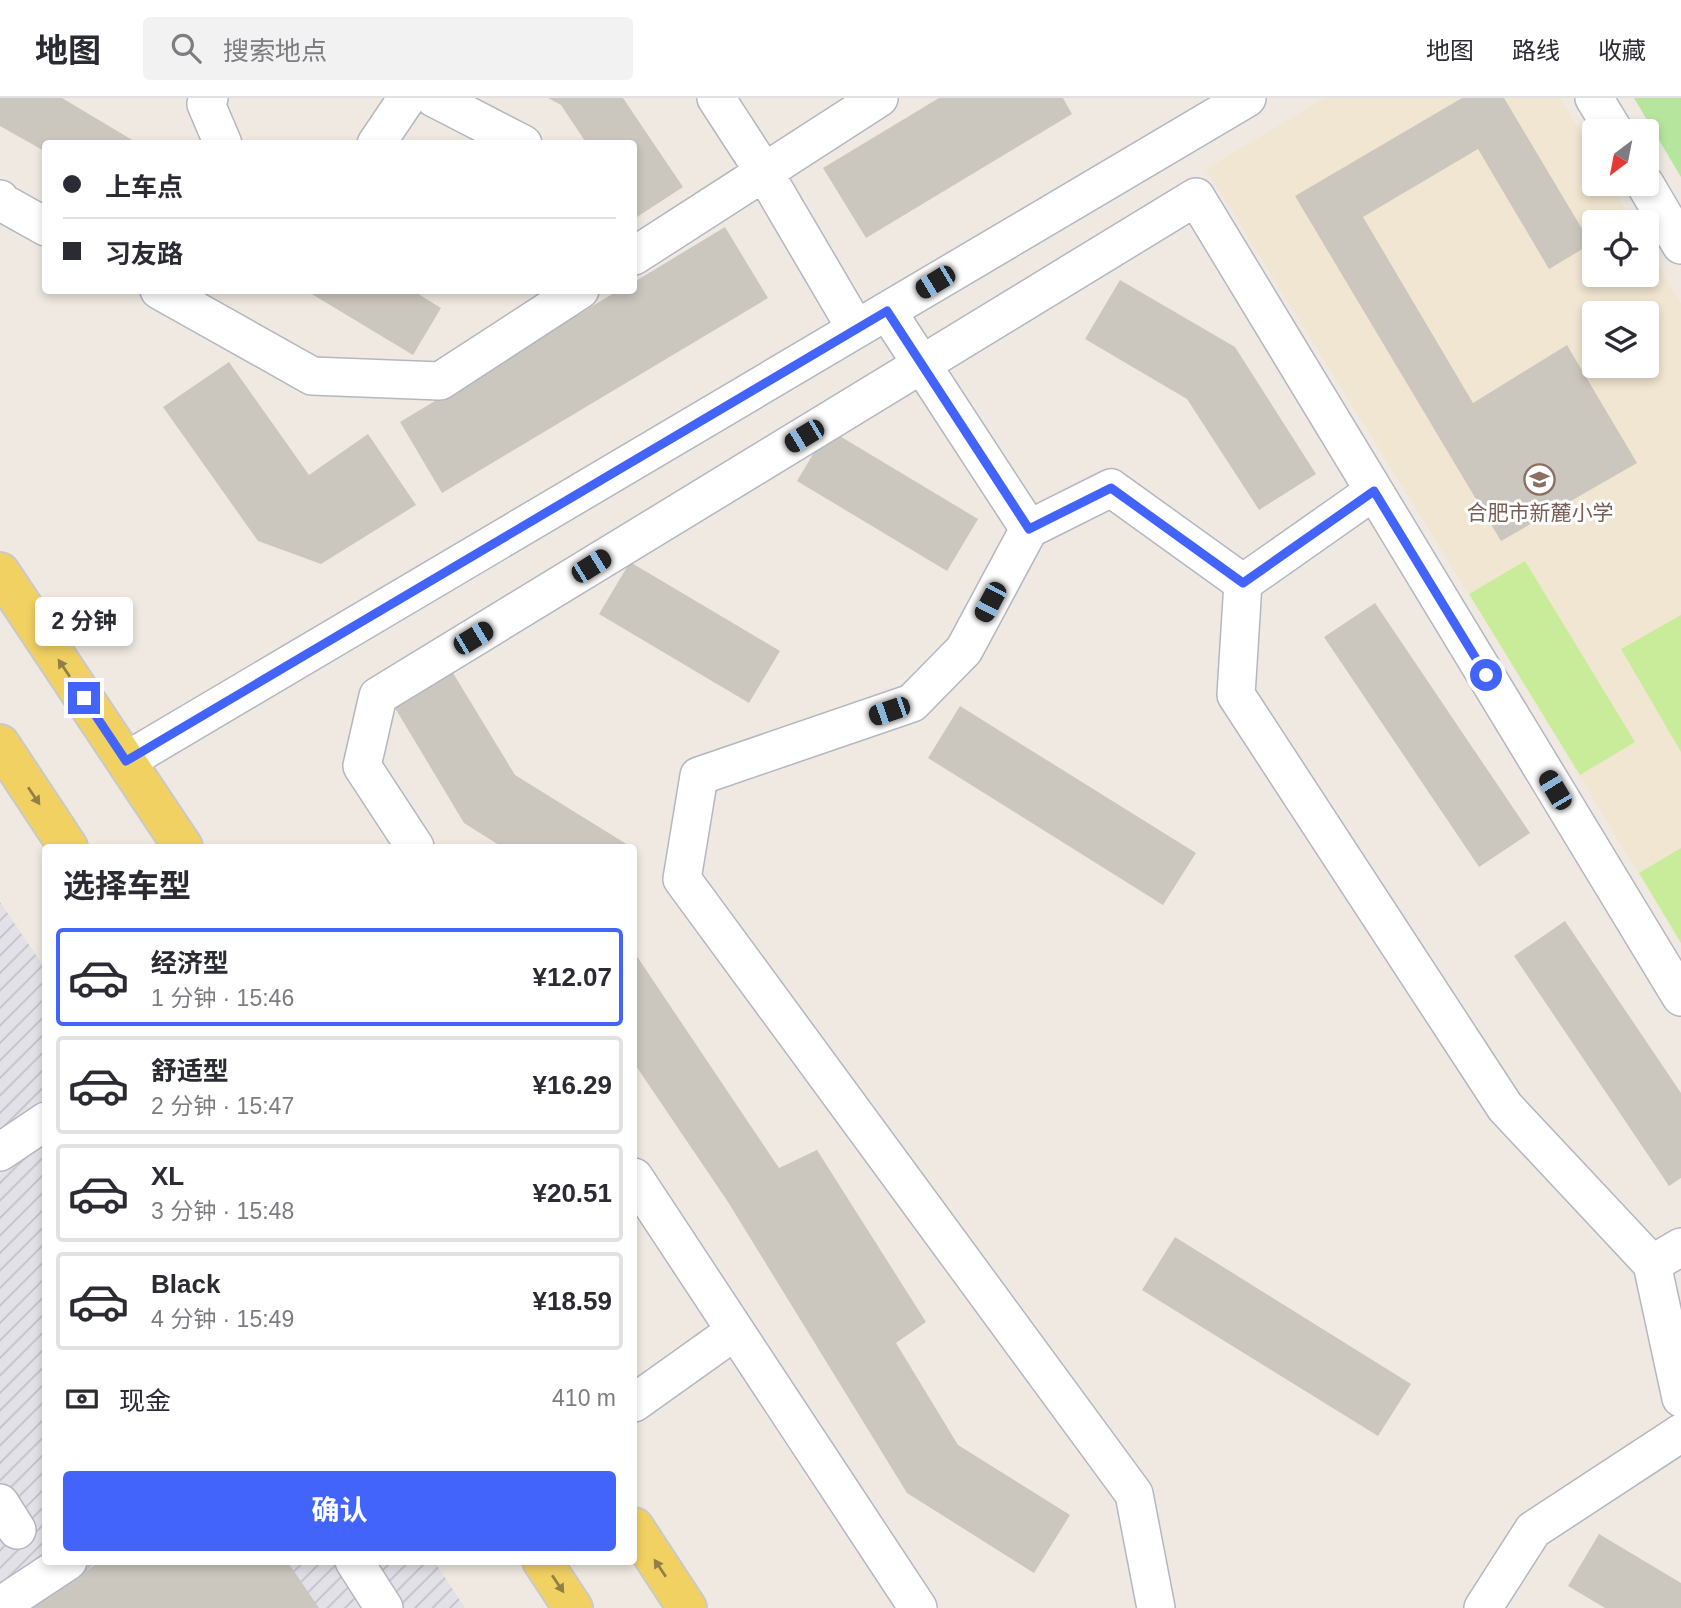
<!DOCTYPE html>
<html lang="zh">
<meta charset="utf-8">
<style>
:root{--surface:#fff;--page:#f2f2f3;--text:#2b2b33;--muted:#7c7c81;--line:#e1e1e2;--accent:#4264fb}
body{margin:0;font-family:Helvetica,"Noto Sans SC",sans-serif;background:var(--page);color:var(--text);height:100vh;display:flex;flex-direction:column;font-size:26px;white-space:nowrap}
*{box-sizing:border-box;margin:0}
p{font-size:23px;color:var(--muted)}
.icon{flex:none;width:38px;height:38px;fill:none;stroke:currentColor;stroke-width:2;stroke-linecap:round;stroke-linejoin:round}
.map{position:relative;flex:1;overflow:hidden}
.details{position:absolute;left:42px;top:746px;width:595px;height:721px;display:flex;flex-direction:column;background:var(--surface);border-radius:7px;box-shadow:0 4px 10px #0003}
.details>*{flex:none}
.banner{position:absolute;left:42px;top:42px;width:595px;height:154px;border-radius:7px;box-shadow:0 4px 10px #0003;display:grid;align-content:center;height:154px;padding:0 21px;background:var(--surface)}
.needle{width:46px;rotate:212deg}
.buttons{position:absolute;left:1582px;top:21px;display:grid;gap:14px}
.buttons a{display:grid;place-items:center;width:77px;height:77px;border-radius:7px;background:var(--surface);box-shadow:0 4px 10px #0003;font-size:35px}
.end{position:absolute;width:32px;height:32px;margin:-16px;border:9px solid #4264fb;background:#fff;box-shadow:0 0 0 4px #fff}
.from{border-radius:50%}
.bubble{position:absolute;height:49px;border-radius:7px;background:var(--surface);box-shadow:0 4px 10px #0003;font-size:23px;font-weight:700;line-height:49px;text-align:center}
.car{position:absolute;width:21px;height:42px;margin:-21px -10px;border-radius:9px;box-shadow:0 0 5px 2px #0007;background:linear-gradient(#222 24%,#8ab4d8 0 40%,#222 0 76%,#8ab4d8 0 86%,#222 0)}
.banner b{display:flex;align-items:center;gap:24px;height:66px;font-size:26px}
.banner b+b{border-top:2px solid var(--line)}
.banner i{width:18px;height:18px;background:var(--text)}
ul{padding:0;list-style:none}
li{display:flex;align-items:center;gap:21px;height:98px;margin:0 14px 10px;padding:0 7px;border:4px solid var(--line);border-radius:7px}
li div{flex:1}
li b{display:block;font-size:26px}
li em{font-style:normal;font-weight:700}
li.selected{border-color:var(--accent)}
li>.icon{width:63px;height:63px;stroke-width:1.5}
h2{padding:0 21px;font-size:32px;line-height:84px}
.pay{display:flex;align-items:center;gap:18px;height:77px;padding:0 21px;font-size:26px}
.pay p{margin-inline-start:auto}
.button{display:flex;gap:14px;margin-top:auto;padding:14px 21px}
.button a{flex:1;height:80px;border-radius:7px;background:var(--accent);color:#fff;font-size:28px;font-weight:700;line-height:80px;text-align:center}
header{display:flex;align-items:center;gap:42px;box-sizing:border-box;height:98px;padding:0 35px;background:var(--surface);border-bottom:2px solid var(--line)}
header strong{font-size:33px}
nav{display:flex;gap:38px;margin-inline-start:auto;font-size:24px}
.search{width:490px;height:63px;background:var(--page);display:flex;align-items:center;gap:18px;box-sizing:border-box;padding:0 24px;border-radius:7px;color:var(--muted);font-size:26px}
.map>svg:first-child{display:block}
</style>
<header>
<strong>地图</strong>
<div class="search"><svg class="icon" aria-label="search" viewBox="0 0 24 24"><circle cx="10" cy="10" r="6"/><path d="M15 15l6 6"/></svg>搜索地点</div>
<nav><a>地图</a><a>路线</a><a>收藏</a></nav>
</header>
<div class="map">
<svg width="1681" height="1510" viewBox="0 0 1681 1510">
<defs>
<pattern id="industrial-furrows" width="10" height="10" patternUnits="userSpaceOnUse" patternTransform="scale(1.75)"><rect width="10" height="10" fill="#e3e1e8"/><path d="M-1 1l2-2M0 10L10 0M9 11l2-2" fill="none" stroke="#c3c1c7"/></pattern>
</defs>
<rect width="100%" height="100%" fill="#efe9e1"/>
<path fill="url(#industrial-furrows)" d="M 0,804 L 46,872 L 45,1455 L 0,1485 Z
M 46,1463 L 434,1463 L 465,1510 L 0,1510 Z"/>
<path fill="#f0e6d1" fill-rule="evenodd" d="M 1325,0 L 1560,0 L 1594,59 L 1594,86 L 1610,86 L 1633,124 L 1594,124 L 1594,177 L 1647,177 L 1647,148 L 1681,206 L 1681,845 L 1469,496 L 1206,71 ZM 1594,215 L 1647,215 L 1647,268 L 1594,268 Z"/>
<path fill="#b6e59e" d="M 1634,0 L 1681,0 L 1681,79 Z"/>
<path fill="#c9ec9a" d="M 1525,463 L 1635,644 L 1580,677 L 1469,496 Z
M 1681,517 L 1681,654 L 1621,551 Z
M 1681,750 L 1681,845 L 1639,775 Z"/>
<path fill="#cbc7bf" d="M 0,0 L 62,0 L 139,46 L 46,46 L 46,54 L 0,28 Z
M 548,0 L 623,0 L 683,89 L 637,119 L 634,114 L 634,46 L 587,46 L 561,7 Z
M 939,0 L 1063,0 L 1072,16 L 866,140 L 823,70 Z
M 1462,0 L 1504,0 L 1591,146 L 1549,171 L 1478,51 L 1363,119 L 1473,305 L 1567,247 L 1637,365 L 1501,443 L 1295,98 Z
M 725,129 L 768,200 L 442,395 L 400,324 L 619,192 L 634,192 L 634,184 Z
M 1120,182 L 1235,249 L 1316,376 L 1259,412 L 1187,301 L 1085,241 Z
M 305,192 L 412,192 L 441,210 L 413,257 Z
M 229,264 L 309,377 L 368,336 L 416,407 L 321,466 L 258,443 L 163,309 Z
M 828,331 L 978,421 L 947,473 L 797,383 Z
M 630,464 L 780,553 L 749,605 L 599,516 Z
M 1375,505 L 1530,735 L 1479,769 L 1324,539 Z
M 453,575 L 515,677 L 628,747 L 626,749 L 502,749 L 464,725 L 395,610 Z
M 960,608 L 1196,755 L 1163,807 L 928,660 Z
M 1565,823 L 1681,995 L 1681,1080 L 1669,1088 L 1514,858 Z
M 634,854 L 779,1070 L 817,1052 L 926,1224 L 896,1245 L 958,1347 L 1070,1417 L 1034,1475 L 907,1395 L 728,1104 L 634,965 Z
M 1175,1139 L 1411,1286 L 1378,1338 L 1142,1192 Z
M 1599,1436 L 1681,1485 L 1681,1510 L 1605,1510 L 1568,1488 Z
M 101,1463 L 287,1463 L 319,1510 L 30,1510 Z"/>
<g fill="none" stroke-linecap="round" stroke-linejoin="round">
<defs>
<path id="minor" d="M 209,0 L 206,6 L 223,46
M 434,0 L 523,46
M 716,0 L 764,74 L 856,231
M 1594,0 L 1614,33
M 376,46 L 407,0
M 1645,86 L 1681,147
M 0,101 L 3,105 L 46,129
M 634,158 L 879,0
M 159,192 L 312,278 L 440,283 L 580,192
M 887,213 L 1029,431
M 1374,393 L 1243,485 L 1236,597 L 1505,1009 L 1652,1166 L 1681,1149
M 126,663 L 1247,0
M 415,749 L 362,668 L 378,598 L 1196,99 L 1681,899
M 0,1054 L 46,1023
M 634,1079 L 918,1510
M 1652,1166 L 1681,1300
M 634,1305 L 735,1233
M 0,1405 L 17,1432
M 354,1463 L 384,1510
M 0,1508 L 68,1463
M 1156,1510 L 1134,1396 L 682,781 L 699,678 L 912,605 L 964,552 L 1029,431 L 1111,390 L 1243,485
M 1483,1510 L 1533,1432 L 1681,1335"/>
<path id="major" d="M 0,474 L 183,749
M 0,646 L 68,749
M 634,1429 L 687,1510
M 542,1463 L 573,1510"/>
</defs>
<use href="#minor" stroke="#b4b7c1" stroke-width="40"/>
<use href="#major" stroke="#c9c9c9" stroke-width="42"/>
<use href="#minor" stroke="#fff" stroke-width="37"/>
<use href="#major" stroke="#f2d163" stroke-width="38"/>
</g>
<defs><path id="oneway-solid" d="M-6-.8H1V-3.2L6.5 0L1 3.2V.8H-6Z" transform="scale(1.75)"/></defs>
<g fill="#908048">
<use href="#oneway-solid" transform="translate(64 570) rotate(-124)"/>
<use href="#oneway-solid" transform="translate(34 698) rotate(56)"/>
<use href="#oneway-solid" transform="translate(660 1470) rotate(-124)"/>
<use href="#oneway-solid" transform="translate(558 1486) rotate(56)"/>
</g>
<g fill="none" stroke-linecap="round" stroke-linejoin="round">
<path stroke="#4264fb" stroke-width="9" d="M 84,600 L 126,663 L 887,213 L 1029,431 L 1111,390 L 1243,485 L 1374,393 L 1486,577"/>
</g>
<defs>
<symbol id="school-ring" viewBox="-11 -11 22 22"><circle r="9.5" fill="#fff" stroke="#8d6e63" stroke-width="1.5"/><path d="M0-5L7-2L0 1L-7-2ZM-4 1L0 2.5L4 1V4Q0 6-4 4Z" fill="#8d6e63"/></symbol>
</defs>
<g fill-rule="evenodd">
<use href="#school-ring" x="1522" y="364" width="35" height="35"/>
</g>
<g text-anchor="middle" dominant-baseline="central" stroke-width="6" stroke-linejoin="round" paint-order="stroke">
<g font-size="21" fill="#785e54" stroke="#fff">
<text x="1540" y="414">合肥市新麓小学</text>
</g>
</g>
</svg>
<div class="buttons">
<a><svg class="needle" viewBox="-14 -14 28 28"><path d="M0-13l5 13h-10z" fill="#e53935"/><path d="M0 13l5-13h-10z" fill="#7c7c81"/></svg></a>
<a><svg class="icon" aria-label="locate" viewBox="0 0 24 24"><circle cx="12" cy="12" r="6"/><path d="M12 2v4M12 18v4M2 12h4M18 12h4"/></svg></a>
<a><svg class="icon" aria-label="layers" viewBox="0 0 24 24"><path d="M12 4l9 5-9 5-9-5zM3 14l9 5 9-5"/></svg></a>
</div>
<i class="end from" style="left:1486px;top:577px"></i>
<i class="end" style="left:84px;top:600px"></i>
<div class="bubble" style="left:35px;top:499px;width:98px">2 分钟</div>
<i class="car" style="left:935px;top:184px;rotate:239deg"></i>
<i class="car" style="left:804px;top:338px;rotate:239deg"></i>
<i class="car" style="left:591px;top:468px;rotate:58deg"></i>
<i class="car" style="left:990px;top:504px;rotate:208deg"></i>
<i class="car" style="left:473px;top:540px;rotate:59deg"></i>
<i class="car" style="left:889px;top:613px;rotate:251deg"></i>
<i class="car" style="left:1555px;top:692px;rotate:329deg"></i>
<div class="banner">
<b><i class="from"></i>上车点</b>
<b><i></i>习友路</b>
</div>
<section class="details">
<h2>选择车型</h2>
<ul>
<li class="selected"><svg class="icon" aria-label="car" viewBox="0 0 24 24"><path d="M5 17H2v-5l4-1 3-4h7l3 4 3 1v5h-3M9 17h6M6 11h13"/><circle cx="7" cy="17" r="2"/><circle cx="17" cy="17" r="2"/></svg><div><b>经济型</b><p>1 分钟 · 15:46</p></div><em>¥12.07</em></li>
<li><svg class="icon" aria-label="car" viewBox="0 0 24 24"><path d="M5 17H2v-5l4-1 3-4h7l3 4 3 1v5h-3M9 17h6M6 11h13"/><circle cx="7" cy="17" r="2"/><circle cx="17" cy="17" r="2"/></svg><div><b>舒适型</b><p>2 分钟 · 15:47</p></div><em>¥16.29</em></li>
<li><svg class="icon" aria-label="car" viewBox="0 0 24 24"><path d="M5 17H2v-5l4-1 3-4h7l3 4 3 1v5h-3M9 17h6M6 11h13"/><circle cx="7" cy="17" r="2"/><circle cx="17" cy="17" r="2"/></svg><div><b>XL</b><p>3 分钟 · 15:48</p></div><em>¥20.51</em></li>
<li><svg class="icon" aria-label="car" viewBox="0 0 24 24"><path d="M5 17H2v-5l4-1 3-4h7l3 4 3 1v5h-3M9 17h6M6 11h13"/><circle cx="7" cy="17" r="2"/><circle cx="17" cy="17" r="2"/></svg><div><b>Black</b><p>4 分钟 · 15:49</p></div><em>¥18.59</em></li>
</ul>
<div class="pay"><svg class="icon" aria-label="cash" viewBox="0 0 24 24"><path d="M3 7h18v10H3z"/><circle cx="12" cy="12" r="2"/></svg>现金<p>410 m</p></div>
<div class="button"><a>确认</a></div>
</section>
</div>
